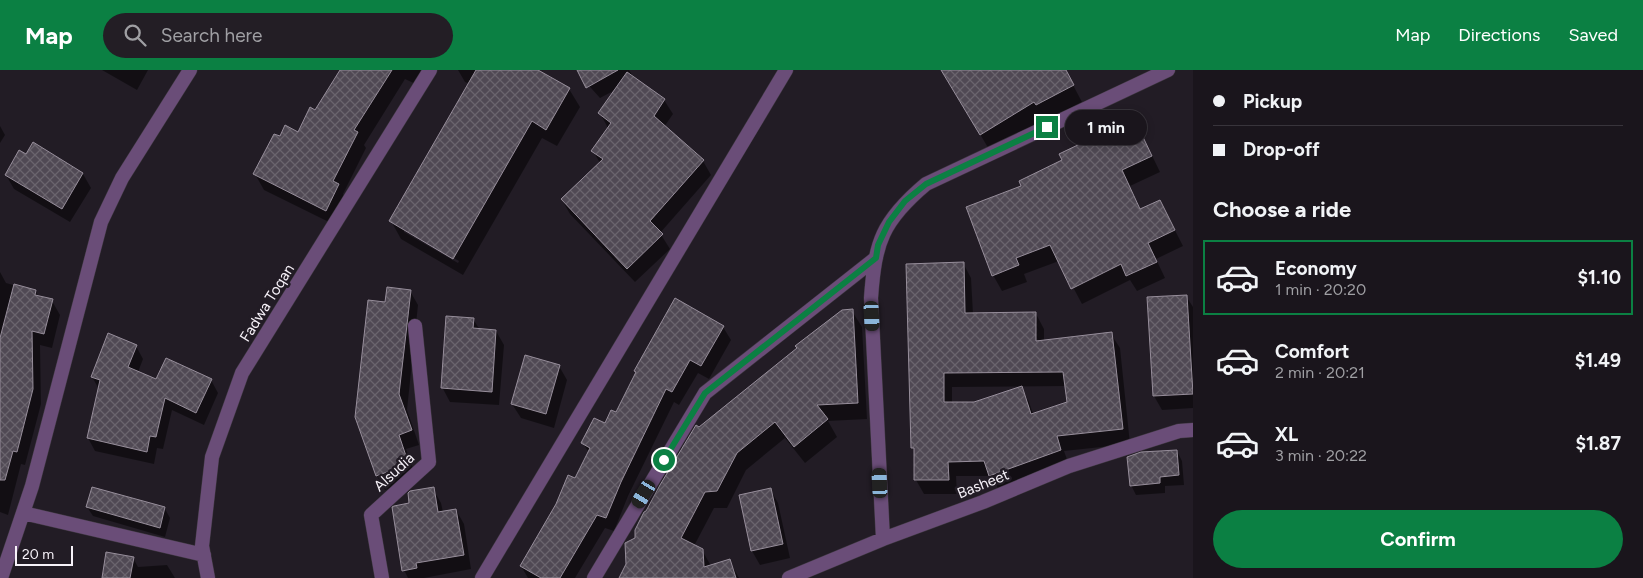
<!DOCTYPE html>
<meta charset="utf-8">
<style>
:root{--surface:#1a151c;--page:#231e25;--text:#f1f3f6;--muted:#9f9fa3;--line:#38343b;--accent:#0b8043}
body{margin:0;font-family:Figtree,sans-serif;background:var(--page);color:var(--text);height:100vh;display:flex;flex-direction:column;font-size:19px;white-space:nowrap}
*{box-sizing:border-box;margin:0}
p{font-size:16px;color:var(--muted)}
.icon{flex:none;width:28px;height:28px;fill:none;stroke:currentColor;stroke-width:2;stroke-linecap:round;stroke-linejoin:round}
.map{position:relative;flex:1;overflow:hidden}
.side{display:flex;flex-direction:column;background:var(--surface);width:450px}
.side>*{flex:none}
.top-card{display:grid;align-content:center;height:110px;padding:0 20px;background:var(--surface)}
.scale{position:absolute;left:15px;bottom:12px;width:58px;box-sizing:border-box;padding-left:5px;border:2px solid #f7f2f9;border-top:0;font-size:14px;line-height:18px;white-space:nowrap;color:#f7f2f9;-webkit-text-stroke:4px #221c25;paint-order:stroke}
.end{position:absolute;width:22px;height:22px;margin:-11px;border:6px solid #0b8043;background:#fff;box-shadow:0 0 0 2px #fff}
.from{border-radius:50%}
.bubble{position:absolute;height:35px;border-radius:18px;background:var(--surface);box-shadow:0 2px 8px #0003,0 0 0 1px var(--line);font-size:16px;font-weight:700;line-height:35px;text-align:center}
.car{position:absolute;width:15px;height:30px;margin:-15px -8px;border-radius:6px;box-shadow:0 0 4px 1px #0007;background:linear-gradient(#222 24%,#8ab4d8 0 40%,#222 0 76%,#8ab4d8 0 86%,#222 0)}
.top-card b{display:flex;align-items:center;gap:18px;height:48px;font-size:19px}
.top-card b+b{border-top:1px solid var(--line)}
.top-card i{width:12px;height:12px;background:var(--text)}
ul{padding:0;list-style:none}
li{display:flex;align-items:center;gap:15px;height:75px;margin:0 10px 8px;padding:0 10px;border:2px solid transparent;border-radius:0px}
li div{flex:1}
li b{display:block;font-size:19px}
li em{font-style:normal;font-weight:700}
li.on{border-color:var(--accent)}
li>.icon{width:45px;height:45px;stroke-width:1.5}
h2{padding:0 20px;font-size:22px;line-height:60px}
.primary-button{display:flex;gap:10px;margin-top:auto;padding:10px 20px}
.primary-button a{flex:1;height:58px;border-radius:30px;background:var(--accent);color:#fff;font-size:20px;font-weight:700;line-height:58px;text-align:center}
header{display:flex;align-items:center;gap:30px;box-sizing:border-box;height:70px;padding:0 25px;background:var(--accent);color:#fff}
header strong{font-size:24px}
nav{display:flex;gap:28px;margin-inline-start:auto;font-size:18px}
.search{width:350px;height:45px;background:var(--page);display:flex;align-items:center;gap:12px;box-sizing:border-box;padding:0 18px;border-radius:28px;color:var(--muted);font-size:19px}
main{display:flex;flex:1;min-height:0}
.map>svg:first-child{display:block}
</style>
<header>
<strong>Map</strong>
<div class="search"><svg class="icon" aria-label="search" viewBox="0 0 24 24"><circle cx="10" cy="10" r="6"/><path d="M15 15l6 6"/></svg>Search here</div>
<nav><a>Map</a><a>Directions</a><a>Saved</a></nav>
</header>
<main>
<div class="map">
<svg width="1193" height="508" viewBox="0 0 1193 508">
<defs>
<pattern id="building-cross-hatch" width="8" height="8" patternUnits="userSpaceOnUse" patternTransform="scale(1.25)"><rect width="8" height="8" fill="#504954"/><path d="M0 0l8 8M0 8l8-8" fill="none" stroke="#6a646d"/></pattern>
</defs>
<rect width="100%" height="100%" fill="#221c25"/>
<path fill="#0007" fill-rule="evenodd" d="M 102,0 L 148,0 L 137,20 Z
M 342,0 L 425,0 L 422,17 L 405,9 L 364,75 L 366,78 L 343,124 L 347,131 L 335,155 L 264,120 L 255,104 L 280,68 L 298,63 L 316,42 Z
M 458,0 L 536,0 L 569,19 L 580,37 L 557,76 L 542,68 L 463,205 L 401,169 L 391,151 L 470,14 L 465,12 ZM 404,159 L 459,191 L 458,193 L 404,162 Z
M 578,0 L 629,0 L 634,8 L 664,30 L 673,44 L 664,57 L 703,91 L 711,105 L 660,163 L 670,179 L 635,212 L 570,144 L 562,130 L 600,93 L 593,81 L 608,58 L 600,43 L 617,19 L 600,28 L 583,9 Z
M 942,0 L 1065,0 L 1082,32 L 1046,51 L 1045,48 L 990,81 Z
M 0,56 L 5,65 L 0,73 Z
M 1142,65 L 1160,102 L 1130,116 L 1141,140 L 1160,131 L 1183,176 L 1156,189 L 1165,208 L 1137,221 L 1130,210 L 1082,234 L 1059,191 L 1024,204 L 1027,212 L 1002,221 L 993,205 L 1023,116 Z
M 33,74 L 83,104 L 91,118 L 70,152 L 14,119 L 6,105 L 26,85 Z
M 963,193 L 971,208 L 973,244 L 1036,244 L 1044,259 L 1044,271 L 1111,264 L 1120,278 L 1130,374 L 1064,381 L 1069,395 L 999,420 L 991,406 L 956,406 L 957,424 L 924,424 L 916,410 L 915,382 L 913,377 ZM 1066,316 L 1068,332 L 1033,344 L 1029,332 L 1021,317 L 974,333 L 952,334 L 952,317 Z
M 0,202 L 6,213 L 35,221 L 39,227 L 52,231 L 60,245 L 52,278 L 40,275 L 41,334 L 25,395 L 21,394 L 8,445 L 0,442 Z
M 410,221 L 418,235 L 407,340 L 419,375 L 406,379 L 415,404 L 415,409 L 385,420 L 377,406 L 356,346 L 386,233 Z
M 1186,226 L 1193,237 L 1193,338 L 1162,340 L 1154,326 L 1149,229 Z
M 852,241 L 862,257 L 867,349 L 828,351 L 837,367 L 805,393 L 785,368 L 746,400 L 727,438 L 714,438 L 694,476 L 702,480 L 711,496 L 729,490 L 739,508 L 621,508 L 647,442 L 699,358 Z
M 473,249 L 480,260 L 496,261 L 504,275 L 499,335 L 450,332 L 442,317 Z
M 723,257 L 731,270 L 709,309 L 698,303 L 679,335 L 674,332 L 628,426 L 614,461 L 605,458 L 575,508 L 528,508 L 521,496 L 576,410 L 589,383 L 583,373 L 616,344 L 636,303 L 635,301 Z
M 136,276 L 143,289 L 138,302 L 157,311 L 211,310 L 218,323 L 204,355 L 172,340 L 163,379 L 157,378 L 154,394 L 95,381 L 88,368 L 99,319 L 92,307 Z
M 559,296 L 567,310 L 554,358 L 521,348 L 512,334 Z
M 1177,381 L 1182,391 L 1184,415 L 1165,416 L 1165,423 L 1136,425 L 1131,415 Z
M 433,419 L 441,433 L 443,442 L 456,440 L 464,454 L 471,499 L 424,508 L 408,508 L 404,500 L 411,434 Z
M 770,419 L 778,433 L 790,488 L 760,495 L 752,481 Z
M 87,437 L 165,439 L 170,448 L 165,467 L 93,446 Z
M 133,488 L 138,497 L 167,495 L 175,508 L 103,508 Z"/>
<path fill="url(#building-cross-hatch)" stroke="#978e9b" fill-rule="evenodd" d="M 340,0 L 392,0 L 354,60 L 358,62 L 333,111 L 339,114 L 326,141 L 253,104 L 274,64 L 280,66 L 285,55 L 298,62 L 310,37 L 315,40 Z
M 476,0 L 538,0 L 570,18 L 546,60 L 532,51 L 453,189 L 389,151 Z
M 577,0 L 618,0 L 586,18 Z
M 941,0 L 1066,0 L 1074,15 L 1036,35 L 1034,32 L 980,65 Z
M 627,2 L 665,29 L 654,46 L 704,90 L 650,151 L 663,164 L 627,199 L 561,129 L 603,89 L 591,81 L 611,53 L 598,43 Z
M 1134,48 L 1152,86 L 1122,100 L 1140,139 L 1160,130 L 1175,160 L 1148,173 L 1157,192 L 1126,206 L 1121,194 L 1071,219 L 1050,175 L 1016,188 L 1019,195 L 992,206 L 966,137 L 1021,116 L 1019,111 L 1062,90 L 1059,84 Z
M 33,72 L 83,103 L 62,139 L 5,105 L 19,80 L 26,84 Z
M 964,192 L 965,243 L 1036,242 L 1036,271 L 1112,262 L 1123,359 L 1057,366 L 1061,380 L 989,406 L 984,391 L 948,392 L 949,410 L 914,410 L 914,378 L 911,378 L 906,194 ZM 1063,302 L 1067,332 L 1031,344 L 1022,316 L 974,332 L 944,332 L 944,303 Z
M 14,214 L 36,220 L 35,225 L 53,229 L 44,264 L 32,261 L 33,319 L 17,382 L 13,381 L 5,410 L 0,410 L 0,268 Z
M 387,217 L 411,220 L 399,324 L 412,360 L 399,365 L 407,389 L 407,395 L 376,406 L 355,347 L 368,230 L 385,232 Z
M 1187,225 L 1193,324 L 1153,326 L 1147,227 Z
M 675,228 L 724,256 L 701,296 L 690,290 L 672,322 L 666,319 L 621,412 L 606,448 L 597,445 L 560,508 L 541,508 L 520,496 L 556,434 L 568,405 L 575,408 L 590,378 L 581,373 L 594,348 L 605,353 L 611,340 L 616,342 L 636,302 L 634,301 Z
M 853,239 L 858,333 L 817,335 L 828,349 L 794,377 L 775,352 L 737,383 L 717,421 L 705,422 L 681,468 L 703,479 L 704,497 L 730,489 L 736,508 L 619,508 L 626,494 L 625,473 L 635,468 L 635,460 L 644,442 L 646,441 L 660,415 L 696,355 L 699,357 L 797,278 L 795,276 L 842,240 Z
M 446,246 L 474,248 L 473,258 L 496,260 L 492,322 L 441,318 Z
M 108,263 L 137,275 L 128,297 L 156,309 L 166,288 L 212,309 L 196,343 L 165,328 L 156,367 L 150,366 L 147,382 L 87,368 L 100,310 L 91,307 Z
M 525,285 L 560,295 L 546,344 L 511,334 Z
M 1177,380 L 1179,405 L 1160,407 L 1160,413 L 1130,416 L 1127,387 L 1141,382 Z
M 92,417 L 165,437 L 160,458 L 86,437 Z
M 434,417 L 438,442 L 456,439 L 464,485 L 416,493 L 417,498 L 402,501 L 392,437 L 394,436 L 409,433 L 408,423 L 410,421 Z
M 771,418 L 783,474 L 751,481 L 739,425 Z
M 106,482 L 134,487 L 130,508 L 102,508 Z"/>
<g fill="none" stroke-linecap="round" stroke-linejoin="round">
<defs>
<path id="minor" d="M 23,443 L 204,485
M 883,469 L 871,228 C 875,172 882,151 926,114 L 1168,0
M 1,508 L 32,416 L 101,152 L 122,108 L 190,0
M 208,508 L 202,476 L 212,387 L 242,303 L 430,0
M 382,508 L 371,445 L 429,392 L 415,256
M 482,508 L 786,0
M 594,508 L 705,323 L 876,188
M 789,508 L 883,469 L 983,432 L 1069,396 L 1179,361 L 1193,360"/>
</defs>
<use href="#minor" stroke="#3c363e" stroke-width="15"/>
<use href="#minor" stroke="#6a4d78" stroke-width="14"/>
</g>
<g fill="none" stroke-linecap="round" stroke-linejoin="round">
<path stroke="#0b8043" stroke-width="6" d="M 664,390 L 705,323 L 876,188 L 878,175 L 889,152 L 905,131 L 926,114 L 1047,57"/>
</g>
<g text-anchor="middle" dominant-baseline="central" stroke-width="5" stroke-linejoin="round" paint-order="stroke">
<g font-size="15" fill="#f7f2f9" stroke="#221c25">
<text transform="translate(267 233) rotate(-58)">Fadwa Toqan</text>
<text transform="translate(394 402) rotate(-43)">Alsudia</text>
<text transform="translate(983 414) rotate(-22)">Basheet</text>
</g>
</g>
</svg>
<div class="scale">20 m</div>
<i class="end from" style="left:664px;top:390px"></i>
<i class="end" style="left:1047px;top:57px"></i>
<div class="bubble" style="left:1065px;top:40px;width:82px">1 min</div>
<i class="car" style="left:872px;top:246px;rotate:177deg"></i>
<i class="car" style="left:880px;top:413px;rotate:357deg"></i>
<i class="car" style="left:644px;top:424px;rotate:211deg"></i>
</div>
<section class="side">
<div class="top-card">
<b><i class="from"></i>Pickup</b>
<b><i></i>Drop-off</b>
</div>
<h2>Choose a ride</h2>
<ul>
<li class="on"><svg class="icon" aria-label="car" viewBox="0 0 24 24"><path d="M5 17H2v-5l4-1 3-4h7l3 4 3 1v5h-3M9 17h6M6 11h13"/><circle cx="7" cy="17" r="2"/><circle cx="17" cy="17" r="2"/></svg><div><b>Economy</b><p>1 min · 20:20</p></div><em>$1.10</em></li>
<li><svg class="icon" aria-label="car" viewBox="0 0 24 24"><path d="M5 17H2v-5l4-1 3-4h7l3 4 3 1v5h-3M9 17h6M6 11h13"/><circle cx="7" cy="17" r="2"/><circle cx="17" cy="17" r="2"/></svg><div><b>Comfort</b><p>2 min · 20:21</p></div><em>$1.49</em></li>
<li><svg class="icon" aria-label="car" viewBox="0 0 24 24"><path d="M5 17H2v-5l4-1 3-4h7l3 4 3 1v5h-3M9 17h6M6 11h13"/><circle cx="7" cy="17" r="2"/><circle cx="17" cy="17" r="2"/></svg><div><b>XL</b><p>3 min · 20:22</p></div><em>$1.87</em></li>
</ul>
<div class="primary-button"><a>Confirm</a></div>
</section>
</main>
